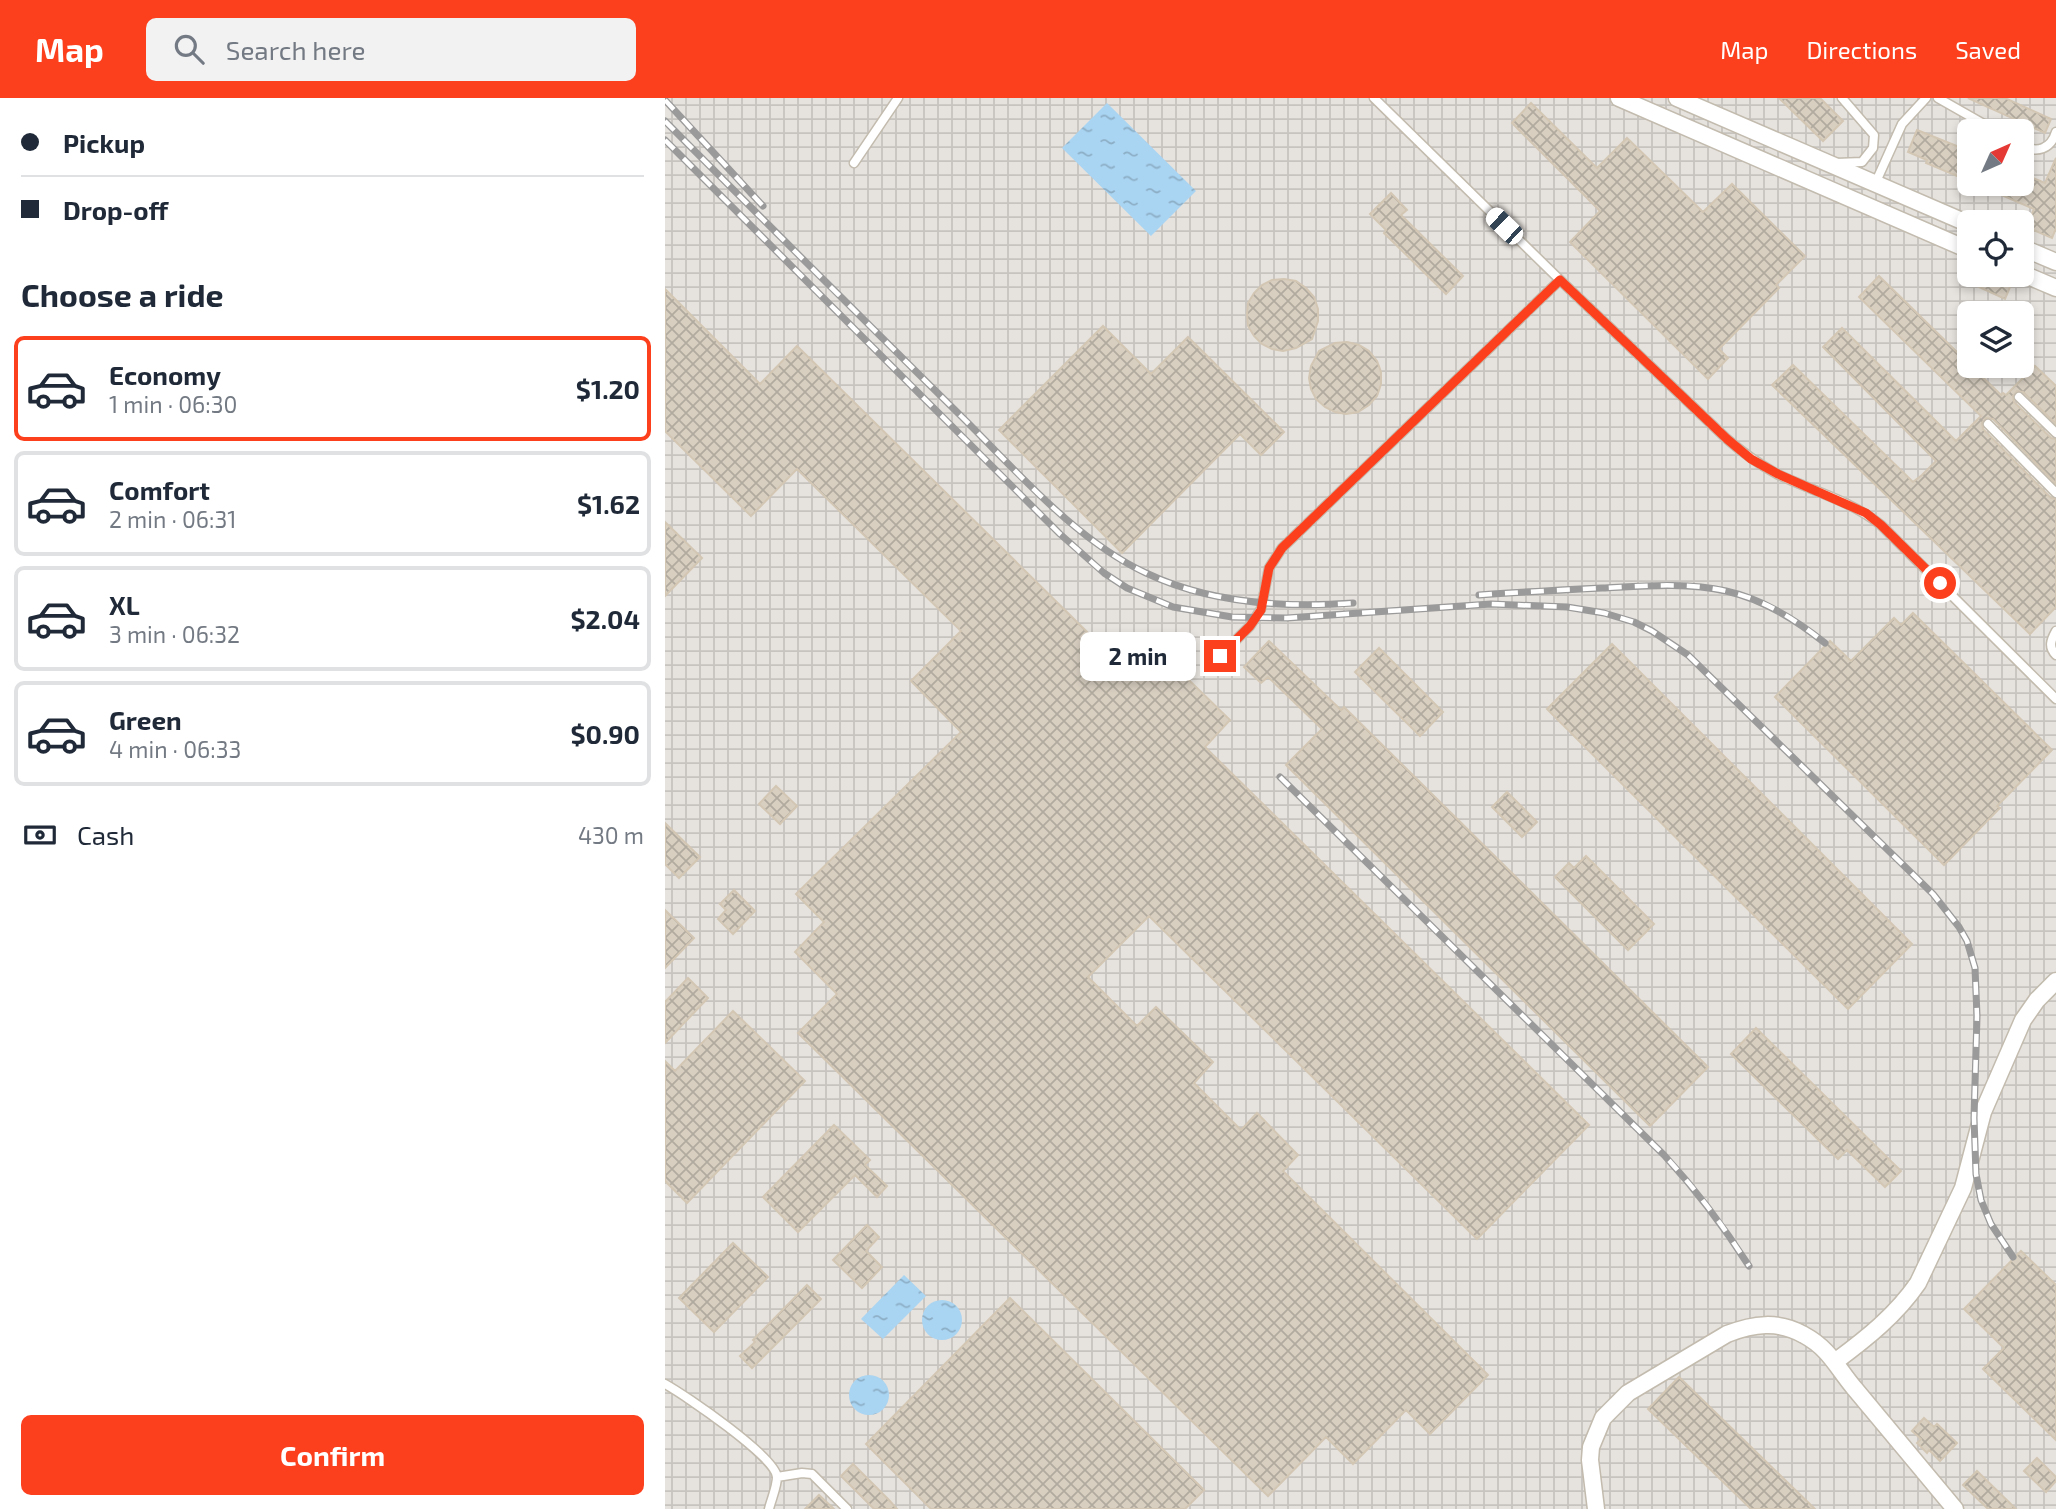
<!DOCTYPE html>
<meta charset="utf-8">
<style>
:root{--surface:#fff;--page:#f2f2f3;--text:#1f2937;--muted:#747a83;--line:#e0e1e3;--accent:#fc3f1d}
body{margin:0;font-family:"Exo 2",sans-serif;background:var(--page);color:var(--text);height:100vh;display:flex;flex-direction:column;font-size:26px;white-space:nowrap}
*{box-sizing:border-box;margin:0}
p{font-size:23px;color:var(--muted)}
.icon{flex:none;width:38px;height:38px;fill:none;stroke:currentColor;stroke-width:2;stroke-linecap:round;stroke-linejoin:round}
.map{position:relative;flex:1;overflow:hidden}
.drawer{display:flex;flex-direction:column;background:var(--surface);width:665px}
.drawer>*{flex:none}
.guide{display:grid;align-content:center;height:154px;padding:0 21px;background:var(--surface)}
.needle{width:46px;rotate:45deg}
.buttons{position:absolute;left:1292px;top:21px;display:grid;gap:14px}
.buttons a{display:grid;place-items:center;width:77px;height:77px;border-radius:10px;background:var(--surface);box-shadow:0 4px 10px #0003;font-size:35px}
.end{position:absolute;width:32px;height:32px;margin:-16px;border:9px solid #fc3f1d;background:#fff;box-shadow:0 0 0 4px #fff}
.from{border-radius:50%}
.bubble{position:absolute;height:49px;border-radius:10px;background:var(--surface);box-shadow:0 4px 10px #0003;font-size:23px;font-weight:700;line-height:49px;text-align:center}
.car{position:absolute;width:21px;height:42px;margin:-21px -10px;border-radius:9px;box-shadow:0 0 5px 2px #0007;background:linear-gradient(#fff 24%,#345 0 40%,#fff 0 76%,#345 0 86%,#fff 0)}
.guide b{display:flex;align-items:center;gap:24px;height:66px;font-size:26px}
.guide b+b{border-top:2px solid var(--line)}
.guide i{width:18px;height:18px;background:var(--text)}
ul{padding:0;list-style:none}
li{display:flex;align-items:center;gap:21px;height:105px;margin:0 14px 10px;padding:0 7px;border:4px solid var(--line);border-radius:10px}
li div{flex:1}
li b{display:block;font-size:26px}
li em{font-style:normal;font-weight:700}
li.selected{border-color:var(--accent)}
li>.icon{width:63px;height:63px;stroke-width:1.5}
h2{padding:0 21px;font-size:32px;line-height:84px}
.pay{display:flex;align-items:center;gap:18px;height:77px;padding:0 21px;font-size:26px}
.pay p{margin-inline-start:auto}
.primary-button{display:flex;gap:14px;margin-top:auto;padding:14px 21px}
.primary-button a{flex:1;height:80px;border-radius:10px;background:var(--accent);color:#fff;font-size:28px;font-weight:700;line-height:80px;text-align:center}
header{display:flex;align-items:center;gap:42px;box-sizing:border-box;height:98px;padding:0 35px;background:var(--accent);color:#fff}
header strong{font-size:33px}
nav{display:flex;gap:38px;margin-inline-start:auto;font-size:24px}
.search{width:490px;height:63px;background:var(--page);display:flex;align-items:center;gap:18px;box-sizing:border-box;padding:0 24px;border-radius:10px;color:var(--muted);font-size:26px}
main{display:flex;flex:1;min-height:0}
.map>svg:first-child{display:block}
</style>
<header>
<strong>Map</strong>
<div class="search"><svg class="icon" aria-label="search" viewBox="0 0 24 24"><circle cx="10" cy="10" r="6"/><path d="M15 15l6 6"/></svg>Search here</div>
<nav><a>Map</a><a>Directions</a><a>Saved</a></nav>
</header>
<main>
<section class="drawer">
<div class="guide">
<b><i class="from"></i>Pickup</b>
<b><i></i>Drop-off</b>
</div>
<h2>Choose a ride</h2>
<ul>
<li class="selected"><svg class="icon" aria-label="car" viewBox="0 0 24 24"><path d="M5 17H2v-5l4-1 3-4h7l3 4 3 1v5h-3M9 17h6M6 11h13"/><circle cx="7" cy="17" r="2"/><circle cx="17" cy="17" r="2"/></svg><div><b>Economy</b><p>1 min · 06:30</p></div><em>$1.20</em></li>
<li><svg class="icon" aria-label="car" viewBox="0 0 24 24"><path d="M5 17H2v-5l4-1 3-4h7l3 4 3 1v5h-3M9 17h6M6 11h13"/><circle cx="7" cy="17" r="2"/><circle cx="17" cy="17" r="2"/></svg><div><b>Comfort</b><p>2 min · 06:31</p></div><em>$1.62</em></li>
<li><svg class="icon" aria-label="car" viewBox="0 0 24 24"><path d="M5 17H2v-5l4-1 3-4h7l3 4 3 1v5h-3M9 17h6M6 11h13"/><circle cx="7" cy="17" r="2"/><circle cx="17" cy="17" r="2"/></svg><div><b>XL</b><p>3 min · 06:32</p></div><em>$2.04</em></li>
<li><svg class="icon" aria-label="car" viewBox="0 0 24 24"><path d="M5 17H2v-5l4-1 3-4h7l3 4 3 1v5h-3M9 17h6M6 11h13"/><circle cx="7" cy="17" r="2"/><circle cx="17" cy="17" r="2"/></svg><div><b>Green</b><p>4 min · 06:33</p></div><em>$0.90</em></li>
</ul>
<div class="pay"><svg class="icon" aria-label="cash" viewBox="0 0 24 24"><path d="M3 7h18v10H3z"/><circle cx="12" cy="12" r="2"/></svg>Cash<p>430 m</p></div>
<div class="primary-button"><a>Confirm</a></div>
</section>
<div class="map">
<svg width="1391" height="1411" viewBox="0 0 1391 1411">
<defs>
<pattern id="industrial-grid" width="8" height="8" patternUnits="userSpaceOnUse" patternTransform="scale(1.75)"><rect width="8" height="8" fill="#e6e2dd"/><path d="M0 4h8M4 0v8" fill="none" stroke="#c7c3be"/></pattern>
<pattern id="water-ripples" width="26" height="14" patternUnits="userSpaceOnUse" patternTransform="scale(1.75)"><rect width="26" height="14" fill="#a9d4f2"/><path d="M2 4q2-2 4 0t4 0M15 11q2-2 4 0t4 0" fill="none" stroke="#8caec5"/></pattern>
<pattern id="building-cross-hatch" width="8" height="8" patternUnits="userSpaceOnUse" patternTransform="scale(1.75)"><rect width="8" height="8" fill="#d8cfc1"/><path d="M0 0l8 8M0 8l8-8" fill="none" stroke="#b1aa9e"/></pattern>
</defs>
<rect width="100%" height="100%" fill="#f6f3ec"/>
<path fill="url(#industrial-grid)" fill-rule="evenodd" d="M 0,0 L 1391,0 L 1391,1411 L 0,1411 ZM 1304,33 L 1356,33 L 1356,86 L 1304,86 ZM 1304,124 L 1356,124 L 1356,177 L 1304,177 ZM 1304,215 L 1356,215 L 1356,268 L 1304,268 Z"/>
<path fill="url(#water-ripples)" d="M 442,5 L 531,93 L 486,138 L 397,50 Z
M 239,1177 L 261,1198 L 218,1241 L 196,1221 Z
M257 1222a20 20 0 1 1 40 0a20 20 0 1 1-40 0Z
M184 1297a20 20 0 1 1 40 0a20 20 0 1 1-40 0Z"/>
<path fill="url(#building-cross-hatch)" stroke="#d3c7b4" stroke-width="2" d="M 1114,0 L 1155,0 L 1178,23 L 1158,43 Z
M 1303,0 L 1340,0 L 1386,21 L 1380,35 Z
M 866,5 L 932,70 L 962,40 L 1038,114 L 1067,86 L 1140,158 L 1111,187 L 1114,190 L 1054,251 L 1063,260 L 1043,281 L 905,144 L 935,113 L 847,25 Z
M 1252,32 L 1304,53 L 1304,83 L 1261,65 L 1262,62 L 1243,54 Z
M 1391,60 L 1391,130 L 1387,140 L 1361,129 L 1369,111 L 1311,86 L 1356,86 L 1356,75 L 1380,85 Z
M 726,95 L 742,112 L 736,117 L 798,178 L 781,196 L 719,135 L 721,132 L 705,116 Z
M 1320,177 L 1346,177 L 1348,182 L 1340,201 L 1314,189 Z
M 1214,178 L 1336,297 L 1338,295 L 1341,297 L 1370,268 L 1391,288 L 1391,326 L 1358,294 L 1352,293 L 1348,298 L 1349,304 L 1386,340 L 1391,341 L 1391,386 L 1328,321 L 1321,320 L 1317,325 L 1318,331 L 1386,400 L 1391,401 L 1391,509 L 1365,536 L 1107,287 L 1128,267 L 1248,384 L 1257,377 L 1271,363 L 1158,249 L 1177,230 L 1291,343 L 1316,318 L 1194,199 Z
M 619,181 L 631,183 L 641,190 L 649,199 L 653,211 L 653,223 L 647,241 L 631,250 L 618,253 L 607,251 L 597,246 L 589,238 L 583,228 L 582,216 L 583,205 L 589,195 L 597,187 L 607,182 Z
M 0,191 L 95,286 L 132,248 L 472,583 L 498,557 L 565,622 L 540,649 L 924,1027 L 812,1141 L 484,818 L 423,879 L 472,928 L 491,909 L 548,964 L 529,985 L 576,1032 L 592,1015 L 633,1057 L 618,1073 L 823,1277 L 765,1336 L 741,1312 L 688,1366 L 661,1339 L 603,1398 L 133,935 L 172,896 L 130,854 L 159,824 L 131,796 L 296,634 L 246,583 L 296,533 L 132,371 L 86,418 L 0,333 Z
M 438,228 L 486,276 L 523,239 L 619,334 L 596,357 L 575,336 L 457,455 L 334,332 Z
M 682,244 L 694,247 L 704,253 L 712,263 L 716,274 L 716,286 L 712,298 L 704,307 L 693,314 L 681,316 L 670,314 L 660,309 L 651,301 L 646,291 L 644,280 L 646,268 L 654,253 L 670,245 Z
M 0,424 L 37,460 L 0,498 Z
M 1248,515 L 1387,652 L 1332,708 L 1335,710 L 1279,767 L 1110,599 L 1165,543 L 1186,563 L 1229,520 L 1236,527 Z
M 604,543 L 676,612 L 679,609 L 1043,969 L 985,1028 L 621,667 L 657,631 L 603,579 L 596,585 L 579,569 Z
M 947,546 L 1247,846 L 1183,911 L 882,611 Z
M 714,550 L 778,614 L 755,638 L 690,574 Z
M 111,688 L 132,708 L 115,726 L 94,706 Z
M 842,694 L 872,724 L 857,739 L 827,709 Z
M 0,725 L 35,759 L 14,780 L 0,766 Z
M 921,758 L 989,826 L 963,852 L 890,779 L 904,765 L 909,770 Z
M 69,792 L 90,813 L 68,836 L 53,821 L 61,812 L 55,806 Z
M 0,812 L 29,840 L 0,870 Z
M 23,880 L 43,900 L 0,945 L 0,904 Z
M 68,913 L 140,983 L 22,1105 L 0,1083 L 0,963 L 10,973 Z
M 1091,930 L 1236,1073 L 1220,1089 L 1182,1052 L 1173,1061 L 1066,956 Z
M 169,1027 L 205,1062 L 200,1067 L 222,1088 L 212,1099 L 190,1077 L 133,1134 L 98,1099 Z
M 202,1127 L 214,1139 L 201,1153 L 217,1169 L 197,1190 L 168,1162 Z
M 68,1145 L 103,1179 L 49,1234 L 14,1200 Z
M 1356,1153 L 1391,1187 L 1391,1342 L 1318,1271 L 1339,1250 L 1299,1211 Z
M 142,1187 L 156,1201 L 87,1270 L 75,1258 L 90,1244 L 88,1242 Z
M 345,1200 L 539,1392 L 520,1411 L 266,1411 L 201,1346 Z
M 1014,1279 L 1150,1411 L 1086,1411 L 983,1311 Z
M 1259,1320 L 1269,1329 L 1272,1326 L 1292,1345 L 1275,1363 L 1264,1352 L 1262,1355 L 1252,1345 L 1256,1341 L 1247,1333 Z
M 1372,1360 L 1391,1379 L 1391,1383 L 1381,1394 L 1359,1373 Z
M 188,1366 L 224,1402 L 232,1411 L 209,1411 L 176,1378 Z
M 1312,1373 L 1351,1411 L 1323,1411 L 1298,1387 Z
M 154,1397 L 169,1411 L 140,1411 Z"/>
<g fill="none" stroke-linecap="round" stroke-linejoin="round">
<defs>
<path id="service" d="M 709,0 L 895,182 L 1062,341 C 1078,355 1094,366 1112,376 C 1147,393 1185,402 1216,427 L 1391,601
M 1273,0 L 1331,33
M 1356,47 C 1372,56 1386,51 1391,34
M 189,65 L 233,0
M 1171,65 L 1197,64 L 1208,50 L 1209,37 L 1177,0
M 1210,86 L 1237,26 L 1261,0
M 1354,299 L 1391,335
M 1323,326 L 1391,395
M 1391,533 C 1386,542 1383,549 1391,557
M 555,558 L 585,528 L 596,511 L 604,470 L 617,450 L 895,182
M 0,1286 C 20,1297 111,1359 112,1379 C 112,1389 106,1402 104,1411
M 112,1379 L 137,1375 L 147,1376 L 182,1411"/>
<path id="minor" d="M 954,0 L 1304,152
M 1012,0 L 1304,126
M 1356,149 L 1391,164
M 1356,175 L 1391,190
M 1171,1263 C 1202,1240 1231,1217 1253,1185 L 1298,1090 L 1318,1014 L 1358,922 L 1372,902 L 1391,883
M 931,1411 L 925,1362 L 926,1349 L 938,1320 L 963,1295 L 1062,1236 C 1088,1226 1113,1222 1139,1237 C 1165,1251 1172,1270 1190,1291 C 1223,1331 1257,1371 1290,1411"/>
</defs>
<use href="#service" stroke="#c2bbae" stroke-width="11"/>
<use href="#minor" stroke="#c2bbae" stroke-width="19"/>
<use href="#service" stroke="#fff" stroke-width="8"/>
<use href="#minor" stroke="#fff" stroke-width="16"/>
<defs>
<path id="rail" d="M 0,2 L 98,108
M 0,23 C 98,122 197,220 296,318 C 351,372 410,442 481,475 C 544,505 619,510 688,505
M 0,42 L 395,436 L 439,475 L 462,490 L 508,509 L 567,519 L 622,520 L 826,506 L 902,509 L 939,515 L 969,524 L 987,533 L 1023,557 L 1268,796 L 1294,829 L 1302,843 L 1310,870 L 1312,918 L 1309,1020 L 1311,1076 L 1316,1102 L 1326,1126 L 1348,1159
M 814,497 C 855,494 896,492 937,490 C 978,488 1021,484 1061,493 C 1098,501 1130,521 1160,545
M 615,679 L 999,1057 C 1033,1094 1057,1126 1084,1168"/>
</defs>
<use href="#rail" stroke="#9a9a9a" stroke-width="7"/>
<use href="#rail" stroke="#fff" stroke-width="4.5" stroke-dasharray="13" stroke-linecap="butt"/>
</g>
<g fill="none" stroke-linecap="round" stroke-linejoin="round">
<path stroke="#fc3f1d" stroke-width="9" d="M 555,558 L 585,528 L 596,512 L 604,470 L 617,450 L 895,182 L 1062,341 L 1086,361 L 1113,376 L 1201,415 L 1216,427 L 1275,485"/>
</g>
</svg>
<div class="buttons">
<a><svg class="needle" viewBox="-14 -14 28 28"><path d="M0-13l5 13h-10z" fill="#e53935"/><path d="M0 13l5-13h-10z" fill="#747a83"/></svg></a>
<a><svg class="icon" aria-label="locate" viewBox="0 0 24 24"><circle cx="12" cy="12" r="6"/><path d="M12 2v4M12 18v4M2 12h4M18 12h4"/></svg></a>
<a><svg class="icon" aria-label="layers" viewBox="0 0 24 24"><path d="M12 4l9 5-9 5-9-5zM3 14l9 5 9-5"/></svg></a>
</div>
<i class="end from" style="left:1275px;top:485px"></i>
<i class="end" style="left:555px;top:558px"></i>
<div class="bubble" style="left:415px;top:534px;width:116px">2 min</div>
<i class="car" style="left:839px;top:128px;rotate:314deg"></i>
</div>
</main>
